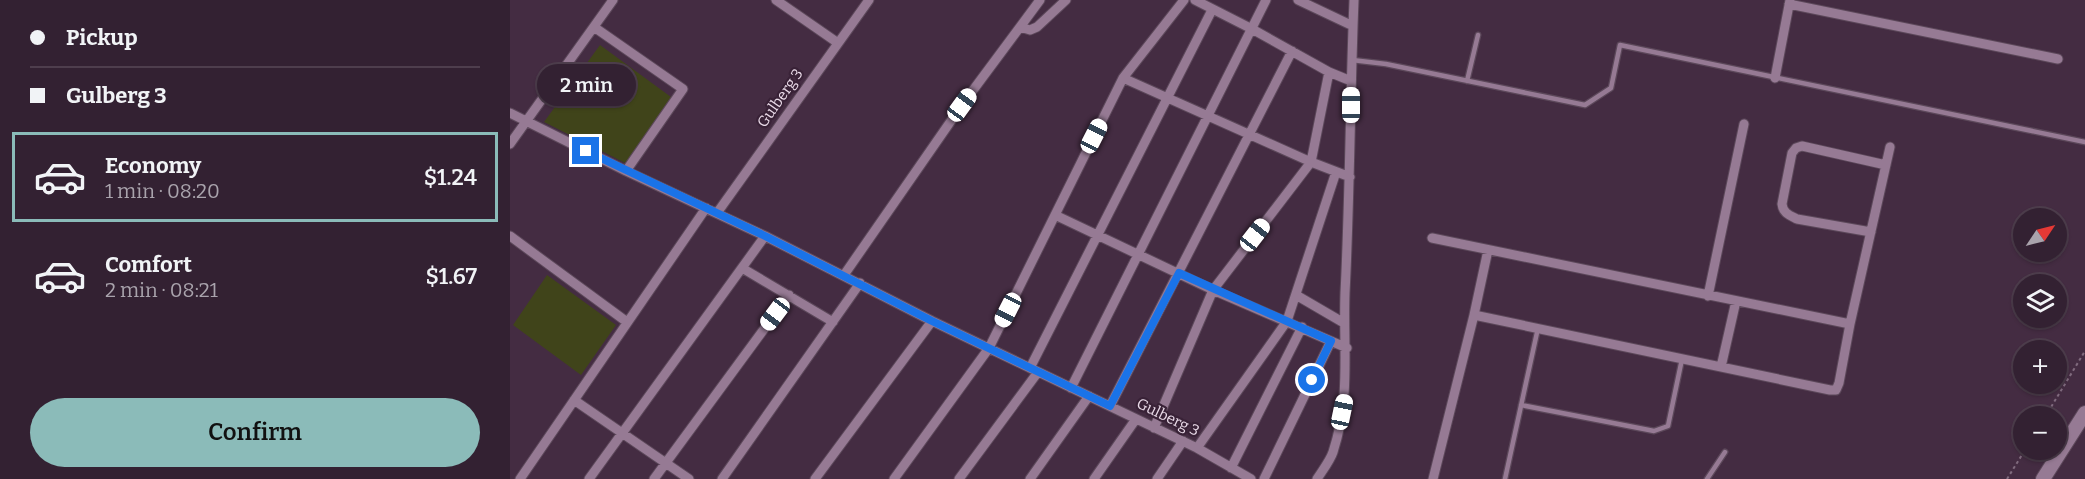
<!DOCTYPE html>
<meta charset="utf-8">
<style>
:root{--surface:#332132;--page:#3b293a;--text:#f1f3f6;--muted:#a9a3ac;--line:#4e3e4d;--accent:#8bbbb9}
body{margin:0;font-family:Bitter,serif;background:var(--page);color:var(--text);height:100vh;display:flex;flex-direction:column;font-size:22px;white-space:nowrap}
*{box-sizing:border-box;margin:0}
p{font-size:20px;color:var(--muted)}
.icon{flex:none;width:33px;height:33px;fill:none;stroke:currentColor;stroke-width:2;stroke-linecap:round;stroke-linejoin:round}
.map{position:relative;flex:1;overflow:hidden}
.details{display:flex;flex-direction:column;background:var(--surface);width:510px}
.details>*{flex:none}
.top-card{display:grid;align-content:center;height:132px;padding:0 30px;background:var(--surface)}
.needle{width:39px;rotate:55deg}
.fabs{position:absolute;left:1503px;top:208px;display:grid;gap:12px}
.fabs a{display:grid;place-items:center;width:54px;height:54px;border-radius:50%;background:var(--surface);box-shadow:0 2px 4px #0004,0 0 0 2px var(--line);font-size:30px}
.end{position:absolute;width:27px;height:27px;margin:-14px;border:8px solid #1a73e8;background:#fff;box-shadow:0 0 0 3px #fff}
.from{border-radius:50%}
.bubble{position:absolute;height:42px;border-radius:21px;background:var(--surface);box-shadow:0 2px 4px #0004,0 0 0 2px var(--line);font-size:20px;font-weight:600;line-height:42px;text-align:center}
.car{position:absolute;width:18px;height:36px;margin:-18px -9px;border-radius:8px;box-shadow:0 0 4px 2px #0007;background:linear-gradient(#fff 24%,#345 0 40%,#fff 0 76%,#345 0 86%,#fff 0)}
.top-card b{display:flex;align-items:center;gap:21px;height:57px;font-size:22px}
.top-card b+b{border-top:2px solid var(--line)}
.top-card i{width:15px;height:15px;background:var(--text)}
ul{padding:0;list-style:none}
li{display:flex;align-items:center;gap:18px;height:90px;margin:0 12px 9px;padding:0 18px;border:3px solid transparent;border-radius:0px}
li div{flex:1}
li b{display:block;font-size:22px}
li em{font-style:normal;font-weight:600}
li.current{border-color:var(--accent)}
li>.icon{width:54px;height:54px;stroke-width:1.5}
.button{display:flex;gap:12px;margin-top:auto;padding:12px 30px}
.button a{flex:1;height:69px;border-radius:36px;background:var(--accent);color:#111;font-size:24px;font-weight:600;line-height:69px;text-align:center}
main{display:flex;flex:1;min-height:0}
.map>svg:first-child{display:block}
</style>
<main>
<section class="details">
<div class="top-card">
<b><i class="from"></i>Pickup</b>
<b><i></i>Gulberg 3</b>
</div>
<ul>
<li class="current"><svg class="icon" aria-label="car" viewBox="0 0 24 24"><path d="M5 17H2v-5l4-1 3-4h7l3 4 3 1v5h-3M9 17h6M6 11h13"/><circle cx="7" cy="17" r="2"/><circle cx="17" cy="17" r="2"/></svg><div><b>Economy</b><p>1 min · 08:20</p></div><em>$1.24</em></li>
<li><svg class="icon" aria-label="car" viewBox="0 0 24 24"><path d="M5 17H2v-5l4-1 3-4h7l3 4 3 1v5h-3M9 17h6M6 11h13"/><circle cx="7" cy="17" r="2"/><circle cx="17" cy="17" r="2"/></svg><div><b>Comfort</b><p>2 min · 08:21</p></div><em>$1.67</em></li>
</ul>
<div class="button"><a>Confirm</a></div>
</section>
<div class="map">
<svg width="1575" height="479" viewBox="0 0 1575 479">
<rect width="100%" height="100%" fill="#442c42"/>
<path fill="#40441a" d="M 90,45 L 161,97 L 117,164 L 34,122 Z
M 37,275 L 106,325 L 71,375 L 3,325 Z"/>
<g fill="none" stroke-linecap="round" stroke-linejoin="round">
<defs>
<path id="lane" d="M 842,60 L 876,64 L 1075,105 L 1101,88 L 1110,45 L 1575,142
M 957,81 L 968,35
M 1011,405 L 1144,431 L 1158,426 L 1172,359
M 995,479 L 1028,328
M 1197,479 L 1215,452"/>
<path id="street" d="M 266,0 L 328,43
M 685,0 L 742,29 L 819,72 L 841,81
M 788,0 L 843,26
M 1279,4 L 1548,59
M 84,27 L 173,89 L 116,171
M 510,27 L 530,0
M 613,78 L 801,162 L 840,177
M 1265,78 L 1280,0
M 0,113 L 116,171 L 255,236 L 422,321 L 687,448 L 741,479
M 0,144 L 103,0
M 207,213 L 359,0
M 545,215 L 703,290 L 837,348
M 1361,232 L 1287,219 C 1279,215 1273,213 1272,204 L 1282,153 L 1286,148 L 1292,146 L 1376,165
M 0,236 L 117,322
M 922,238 L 1340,324
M 232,268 L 323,322
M 334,275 L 452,105 L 510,27 L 520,30 L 527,27 L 556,0
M 786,295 L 834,323
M 1198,296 L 1234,124
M 964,315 L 1320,390 L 1326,390 L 1329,383 L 1340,324 L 1380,147
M 1211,367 L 1226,301
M 520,368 L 702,10
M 561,388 L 756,0
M 64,400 L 179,479
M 600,406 L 782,51
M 644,428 L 703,290 L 801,162 L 819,72
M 687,448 L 777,321 L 826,172
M 721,468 L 792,327
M 10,479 L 196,208
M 79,479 L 255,236
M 144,479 L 279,295
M 212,479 L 350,283
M 305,479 L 422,321
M 384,479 L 479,348 L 613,78 L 674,0
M 449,479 L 528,372
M 520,479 L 579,396
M 584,479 L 626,419
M 647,479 L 673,441
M 754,479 L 821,341
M 807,479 C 812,471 820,461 823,452 C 841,397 833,348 835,293 C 840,195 840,98 844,0
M 923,479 L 964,315 L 978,250"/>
<path id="secondary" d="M 1533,479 L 1575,413"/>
</defs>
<use href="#lane" stroke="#5c485a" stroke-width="7"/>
<use href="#street" stroke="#5c485a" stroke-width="11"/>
<use href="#secondary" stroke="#5c485a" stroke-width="16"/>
<path stroke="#806b7e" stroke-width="2" stroke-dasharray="3 3" stroke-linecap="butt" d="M 1535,417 L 1575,351
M 1497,479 L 1515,450"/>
<use href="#lane" stroke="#967a94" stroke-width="4.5"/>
<use href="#street" stroke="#967a94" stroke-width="9"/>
<use href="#secondary" stroke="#967a94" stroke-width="14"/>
</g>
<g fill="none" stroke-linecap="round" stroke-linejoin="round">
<path stroke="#1a73e8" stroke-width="8" d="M 76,151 L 255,236 L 422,321 L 600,406 L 669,273 L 821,341 L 802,380"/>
</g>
<g text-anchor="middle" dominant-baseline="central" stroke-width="4.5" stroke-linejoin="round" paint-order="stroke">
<g font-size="15" fill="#ebdcea" stroke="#392237">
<text transform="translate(270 98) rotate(-55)">Gulberg 3</text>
<text transform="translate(658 417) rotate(26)">Gulberg 3</text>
</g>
</g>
</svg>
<div class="fabs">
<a><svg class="needle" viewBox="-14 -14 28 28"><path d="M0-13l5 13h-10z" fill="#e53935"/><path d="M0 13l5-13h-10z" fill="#a9a3ac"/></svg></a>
<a><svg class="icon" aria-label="layers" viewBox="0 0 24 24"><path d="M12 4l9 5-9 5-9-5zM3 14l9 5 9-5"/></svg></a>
<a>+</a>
<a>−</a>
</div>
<i class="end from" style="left:802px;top:380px"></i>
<i class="end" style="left:76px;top:151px"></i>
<div class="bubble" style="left:27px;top:64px;width:99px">2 min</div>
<i class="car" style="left:452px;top:105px;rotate:36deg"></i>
<i class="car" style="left:841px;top:105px;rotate:0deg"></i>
<i class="car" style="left:584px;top:136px;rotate:27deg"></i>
<i class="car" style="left:745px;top:235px;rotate:38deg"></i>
<i class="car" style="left:498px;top:310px;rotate:207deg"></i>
<i class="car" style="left:265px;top:314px;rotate:217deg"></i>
<i class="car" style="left:832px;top:412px;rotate:12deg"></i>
</div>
</main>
